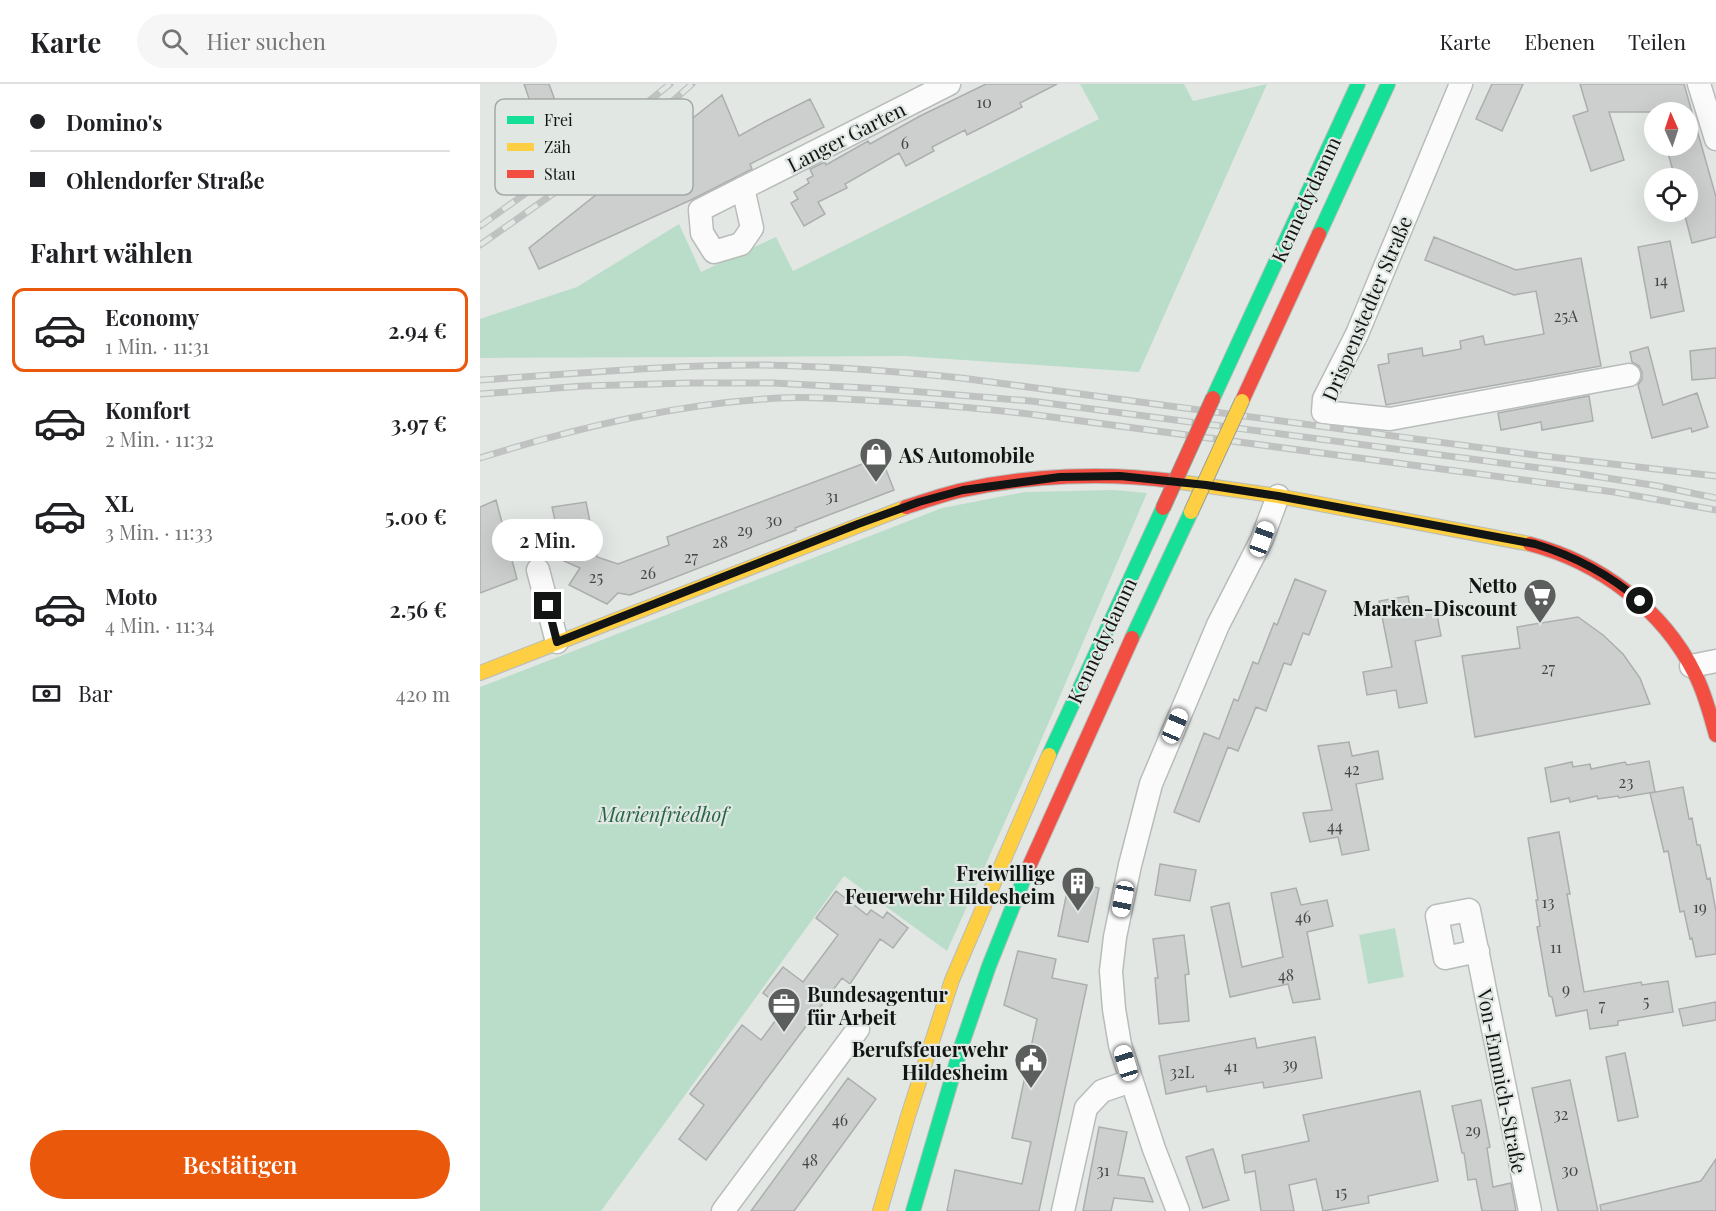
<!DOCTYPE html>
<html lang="de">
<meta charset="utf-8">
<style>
:root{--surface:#fff;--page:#f6f6f6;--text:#202124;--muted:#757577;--line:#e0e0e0;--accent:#ea580c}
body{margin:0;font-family:"Playfair Display",serif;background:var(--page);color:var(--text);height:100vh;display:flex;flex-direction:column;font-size:22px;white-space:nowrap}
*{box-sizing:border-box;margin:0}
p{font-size:20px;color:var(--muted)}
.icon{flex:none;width:33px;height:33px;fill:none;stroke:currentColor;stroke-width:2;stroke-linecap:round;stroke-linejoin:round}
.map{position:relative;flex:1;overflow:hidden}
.details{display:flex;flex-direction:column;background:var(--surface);width:480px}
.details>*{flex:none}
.top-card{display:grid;align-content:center;height:132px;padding:0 30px;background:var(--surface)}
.needle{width:39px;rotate:357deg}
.buttons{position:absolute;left:1164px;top:18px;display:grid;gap:12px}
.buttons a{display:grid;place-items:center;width:54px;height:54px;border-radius:50%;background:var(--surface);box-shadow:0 6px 24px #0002;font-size:30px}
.end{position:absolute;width:27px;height:27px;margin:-14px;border:8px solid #131514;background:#fff;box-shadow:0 0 0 3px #fff}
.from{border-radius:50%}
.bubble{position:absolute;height:42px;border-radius:21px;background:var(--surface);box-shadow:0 6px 24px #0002;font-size:20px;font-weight:600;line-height:42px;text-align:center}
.car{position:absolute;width:18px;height:36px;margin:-18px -9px;border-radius:8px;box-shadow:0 0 4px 2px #0007;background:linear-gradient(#fff 24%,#345 0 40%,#fff 0 76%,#345 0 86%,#fff 0)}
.top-card b{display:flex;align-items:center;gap:21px;height:57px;font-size:22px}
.top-card b+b{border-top:2px solid var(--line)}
.top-card i{width:15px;height:15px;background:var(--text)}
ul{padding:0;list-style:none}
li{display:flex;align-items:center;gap:18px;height:84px;margin:0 12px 9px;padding:0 18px;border:3px solid transparent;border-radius:12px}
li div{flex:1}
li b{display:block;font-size:22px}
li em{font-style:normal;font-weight:600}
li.current{border-color:var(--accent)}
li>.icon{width:54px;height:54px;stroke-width:1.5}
h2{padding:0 30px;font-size:27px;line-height:72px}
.pay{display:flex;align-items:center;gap:15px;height:66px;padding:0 30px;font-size:22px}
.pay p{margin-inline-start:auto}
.primary-button{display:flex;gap:12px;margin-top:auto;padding:12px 30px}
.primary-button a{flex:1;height:69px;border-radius:36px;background:var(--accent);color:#fff;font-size:24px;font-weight:600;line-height:69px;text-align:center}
header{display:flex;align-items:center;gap:36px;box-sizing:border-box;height:84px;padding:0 30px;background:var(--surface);border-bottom:2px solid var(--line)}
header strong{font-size:28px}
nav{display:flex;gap:33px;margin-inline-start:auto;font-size:21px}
.search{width:420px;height:54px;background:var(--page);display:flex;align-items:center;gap:15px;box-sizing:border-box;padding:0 21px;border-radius:33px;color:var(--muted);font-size:22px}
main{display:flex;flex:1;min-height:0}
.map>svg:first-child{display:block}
</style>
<header>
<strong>Karte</strong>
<div class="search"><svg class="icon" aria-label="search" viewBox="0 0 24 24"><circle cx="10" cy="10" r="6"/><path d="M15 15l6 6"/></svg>Hier suchen</div>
<nav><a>Karte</a><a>Ebenen</a><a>Teilen</a></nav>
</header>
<main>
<section class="details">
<div class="top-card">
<b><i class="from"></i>Domino's</b>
<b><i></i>Ohlendorfer Straße</b>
</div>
<h2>Fahrt wählen</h2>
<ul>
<li class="current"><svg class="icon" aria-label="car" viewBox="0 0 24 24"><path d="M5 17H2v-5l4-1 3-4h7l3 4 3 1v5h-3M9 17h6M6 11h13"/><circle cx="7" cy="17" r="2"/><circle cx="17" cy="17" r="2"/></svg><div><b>Economy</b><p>1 Min. · 11:31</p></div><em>2.94 €</em></li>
<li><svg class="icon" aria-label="car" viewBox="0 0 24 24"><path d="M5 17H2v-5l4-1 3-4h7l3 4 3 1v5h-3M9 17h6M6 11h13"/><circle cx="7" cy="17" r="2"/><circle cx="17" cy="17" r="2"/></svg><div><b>Komfort</b><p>2 Min. · 11:32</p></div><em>3.97 €</em></li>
<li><svg class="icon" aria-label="car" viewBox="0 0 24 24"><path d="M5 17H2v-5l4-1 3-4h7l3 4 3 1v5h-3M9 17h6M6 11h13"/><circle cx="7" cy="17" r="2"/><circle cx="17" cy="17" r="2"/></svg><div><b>XL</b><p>3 Min. · 11:33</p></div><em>5.00 €</em></li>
<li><svg class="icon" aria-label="car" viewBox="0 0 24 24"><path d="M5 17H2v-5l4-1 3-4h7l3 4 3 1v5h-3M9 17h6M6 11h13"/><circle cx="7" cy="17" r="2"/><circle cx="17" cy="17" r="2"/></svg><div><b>Moto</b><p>4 Min. · 11:34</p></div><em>2.56 €</em></li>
</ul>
<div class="pay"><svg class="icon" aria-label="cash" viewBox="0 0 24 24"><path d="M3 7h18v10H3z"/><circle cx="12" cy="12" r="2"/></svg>Bar<p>420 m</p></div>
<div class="primary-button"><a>Bestätigen</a></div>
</section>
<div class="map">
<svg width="1236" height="1127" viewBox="0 0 1236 1127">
<rect width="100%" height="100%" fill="#e2e7e4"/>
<path fill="#baddca" d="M 600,0 L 704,0 L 713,17 L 787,0 L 659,288 L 425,272 L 0,274 L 0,235 L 97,203 L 199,140 L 221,188 L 296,153 L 313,187 L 619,35 Z
M 634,406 L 667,409 L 553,675 L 467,867 L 364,792 L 121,1127 L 0,1127 L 0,603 L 462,424 L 545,408 Z
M 915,844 L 924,893 L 888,900 L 879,851 Z"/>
<path fill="#cdcece" stroke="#acadad" stroke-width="1.5" d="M 44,0 L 69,0 L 88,52 L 48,84 L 34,44 L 56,35 Z
M 506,0 L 577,0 L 540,19 L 542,23 L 487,51 L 485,46 L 452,63 L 454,67 L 426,82 L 419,69 L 365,100 L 367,104 L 338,118 L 345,130 L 324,142 L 311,119 L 318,115 L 314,108 L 329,99 L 327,95 L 333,92 L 330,85 L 345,78 L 346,81 L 388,57 L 390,60 L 440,32 Z
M 1012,0 L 1043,0 L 1022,47 L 996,35 Z
M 1100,0 L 1204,0 L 1236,113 L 1236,153 L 1212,159 L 1204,128 L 1208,128 L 1208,94 L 1195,94 L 1186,62 L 1208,62 L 1208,28 L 1129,28 L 1144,76 L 1111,87 L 1093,32 L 1108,27 Z
M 242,11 L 259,52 L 286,37 L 330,15 L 344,43 L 270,80 L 272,85 L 213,115 L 59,185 L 49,164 Z
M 954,153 L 1036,186 L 1101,174 L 1121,282 L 906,321 L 898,281 L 909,279 L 908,270 L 942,264 L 943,272 L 981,265 L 980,257 L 1003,252 L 1005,261 L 1064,250 L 1056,207 L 1034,211 L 945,176 Z
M 1190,157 L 1204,227 L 1171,234 L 1158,163 Z
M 1168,263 L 1183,321 L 1217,309 L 1228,343 L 1212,348 L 1211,344 L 1172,354 L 1158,301 L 1162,295 L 1162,288 L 1159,282 L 1152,278 L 1150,268 Z
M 1236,264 L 1236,294 L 1212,296 L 1210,267 Z
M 1109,312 L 1113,337 L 1062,346 L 1061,338 L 1021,346 L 1018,329 Z
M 401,373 L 414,406 L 315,444 L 316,446 L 150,511 L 138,509 L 127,520 L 89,501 L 100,484 L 84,477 L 72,423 L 106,418 L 117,473 L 138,480 L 189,461 L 187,453 Z
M 16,416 L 37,495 L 0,509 L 0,423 Z
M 815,495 L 846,507 L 829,551 L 823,549 L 811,581 L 804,579 L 786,627 L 776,623 L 758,667 L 748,663 L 719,738 L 694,728 L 724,649 L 739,655 L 754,615 L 758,617 L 773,578 L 778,580 L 794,539 L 797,541 Z
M 928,512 L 931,529 L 956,525 L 961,552 L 935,557 L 947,619 L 919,624 L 916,606 L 887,611 L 883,588 L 912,583 L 899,517 Z
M 1098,533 L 1123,551 L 1143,570 L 1160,594 L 1170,620 L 995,653 L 982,572 L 1040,564 L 1037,543 Z
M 869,658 L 872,672 L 898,667 L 903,695 L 876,700 L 889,766 L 862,771 L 858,753 L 830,758 L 823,729 L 852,726 L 838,662 Z
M 1169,677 L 1175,708 L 1139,714 L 1138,712 L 1118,715 L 1117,712 L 1090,718 L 1089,714 L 1071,718 L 1065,684 L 1092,678 L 1093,683 L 1110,680 L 1111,685 L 1145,678 L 1147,681 Z
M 1203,703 L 1209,735 L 1212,734 L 1217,761 L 1220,761 L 1227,795 L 1230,794 L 1236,828 L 1236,870 L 1216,873 L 1212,854 L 1210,855 L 1204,827 L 1200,828 L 1188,767 L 1184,768 L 1170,709 Z
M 1079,748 L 1090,810 L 1087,810 L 1104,908 L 1161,898 L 1162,901 L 1188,897 L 1193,928 L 1138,937 L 1138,941 L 1110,945 L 1107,926 L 1076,932 L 1072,913 L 1069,912 L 1057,843 L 1060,842 L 1056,816 L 1058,816 L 1048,754 Z
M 680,780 L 716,786 L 710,817 L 675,811 Z
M 589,798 L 619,804 L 608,858 L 578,852 Z
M 816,804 L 821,821 L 847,816 L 853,842 L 827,848 L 840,915 L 813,919 L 808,900 L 750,913 L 731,823 L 749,819 L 762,883 L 803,873 L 791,809 Z
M 356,807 L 387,831 L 391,826 L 403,834 L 407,828 L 428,844 L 413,864 L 400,855 L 370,900 L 362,894 L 226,1076 L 199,1055 L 224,1021 L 210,1010 L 262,941 L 281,956 L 304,925 L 283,909 L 303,883 L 323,898 L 358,851 L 336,834 Z
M 704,851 L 709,890 L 705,891 L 709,937 L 679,940 L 675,894 L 678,894 L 673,855 Z
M 538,867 L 576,875 L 572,894 L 607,901 L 559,1127 L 467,1127 L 475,1086 L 542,1100 L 551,1058 L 532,1054 L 557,935 L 524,921 Z
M 1236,918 L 1236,936 L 1203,942 L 1199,925 Z
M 835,953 L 842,994 L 784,1004 L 783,998 L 727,1008 L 726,1002 L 686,1010 L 679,972 L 775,954 L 777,964 Z
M 1145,969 L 1158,1033 L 1138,1037 L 1126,973 Z
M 368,994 L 396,1015 L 314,1127 L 271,1127 Z
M 1090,996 L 1118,1127 L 1078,1127 L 1052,1004 Z
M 940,1007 L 958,1097 L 888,1112 L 889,1119 L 843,1127 L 836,1095 L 809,1101 L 814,1127 L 781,1127 L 775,1087 L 765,1089 L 762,1071 L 829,1057 L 823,1031 Z
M 1001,1016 L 1010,1063 L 1007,1064 L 1013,1103 L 1031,1099 L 1036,1127 L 1002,1127 L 996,1095 L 988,1096 L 984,1069 L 982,1069 L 972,1022 Z
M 619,1043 L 647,1048 L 638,1091 L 664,1094 L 673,1118 L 634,1114 L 631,1127 L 603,1127 Z
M 733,1065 L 749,1116 L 723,1124 L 706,1073 Z
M 1236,1075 L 1236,1127 L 1121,1127 L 1120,1121 L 1221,1097 Z"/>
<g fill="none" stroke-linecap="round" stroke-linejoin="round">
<defs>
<path id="street" d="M 981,0 L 877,250 L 844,315 L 843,328 L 910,335 L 1149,291
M 1219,0 L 1236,55
M 263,104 L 272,144 L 261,160 L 234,168 L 222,149 L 220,126 L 469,0
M 58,486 L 77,558
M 1211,582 L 1236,577
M 998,867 L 965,874 L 957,832 L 989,826 C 994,852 1000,879 1005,906 L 1050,1127
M 243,1127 L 378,945
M 583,1127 L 606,1024 L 622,1007 L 651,997
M 698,1127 L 674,1065 L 640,961 L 634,925 L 631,887 L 635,853 L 650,781 L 671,700 L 738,541 L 782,455 L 798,412"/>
<path id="fast" d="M 839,150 L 908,0
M 733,314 L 878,0
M 652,554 L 711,428
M 569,671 L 683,424
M 433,1127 L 482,960 L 509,882 L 547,787"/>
<path id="slow" d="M 693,397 L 798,412 L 1050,460
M 0,589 L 426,423
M 400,1127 L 428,1032 L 472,896 L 569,671"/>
<path id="jam" d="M 762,317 L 839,150
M 426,423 C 445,417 464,410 483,406 C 551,391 625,388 693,397
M 1050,460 C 1119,478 1183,525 1215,590 C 1225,609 1230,630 1236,651
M 547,787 L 652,554"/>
</defs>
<use href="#street" stroke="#b8bcba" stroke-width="25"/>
<use href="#fast" stroke="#b8bcba" stroke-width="16"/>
<use href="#slow" stroke="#b8bcba" stroke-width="16"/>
<use href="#jam" stroke="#b8bcba" stroke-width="16"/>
<use href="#street" stroke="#fbfbfb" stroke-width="22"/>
<use href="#fast" stroke="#16e098" stroke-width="14"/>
<use href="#slow" stroke="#ffcf43" stroke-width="14"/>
<use href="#jam" stroke="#f24e42" stroke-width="14"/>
<defs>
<path id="rail" d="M 0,142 L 123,54 L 190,0
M 0,161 C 73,110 146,60 212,0
M 0,296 C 92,290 185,281 277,281 C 346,282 413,287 481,294 L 1063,372 L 1236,392
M 0,310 L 103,302 L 210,299 L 293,299 L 405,305 L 551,317 L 1082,387 L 1178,402 L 1236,414
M 0,374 C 99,343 195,320 299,314 C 332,312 366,315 399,317 C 449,320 499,324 549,330 L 1134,408 L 1236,426"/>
</defs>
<use href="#rail" stroke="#c0c2c1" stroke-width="7"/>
<use href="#rail" stroke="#e1e8e4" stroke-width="4.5" stroke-dasharray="14" stroke-linecap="butt"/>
<defs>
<path id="slow-bridge" d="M 711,428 L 762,317"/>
<path id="jam-bridge" d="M 683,424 L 733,314"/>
</defs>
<use href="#slow-bridge" stroke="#929e98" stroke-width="16" stroke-linecap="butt"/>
<use href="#jam-bridge" stroke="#929e98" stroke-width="16" stroke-linecap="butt"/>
<use href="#slow-bridge" stroke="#ffcf43" stroke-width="14"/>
<use href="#jam-bridge" stroke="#f24e42" stroke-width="14"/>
</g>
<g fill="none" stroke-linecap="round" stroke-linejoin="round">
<path stroke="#131514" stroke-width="8" d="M 68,522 L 77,558 L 378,440 L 439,418 L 483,406 L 580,393 L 640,392 L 726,401 L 798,412 L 1055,460 C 1094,472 1129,490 1160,517"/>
</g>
<defs>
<symbol id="shop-pin" viewBox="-11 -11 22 30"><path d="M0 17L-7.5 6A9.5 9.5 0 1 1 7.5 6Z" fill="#5b5e5d" stroke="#e1e8e4"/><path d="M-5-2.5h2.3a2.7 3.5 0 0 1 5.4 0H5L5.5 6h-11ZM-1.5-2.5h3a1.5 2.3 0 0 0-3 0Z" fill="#fff"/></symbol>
<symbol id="supermarket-pin" viewBox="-11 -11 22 30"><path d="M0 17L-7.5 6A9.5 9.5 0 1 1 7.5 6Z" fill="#5b5e5d" stroke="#e1e8e4"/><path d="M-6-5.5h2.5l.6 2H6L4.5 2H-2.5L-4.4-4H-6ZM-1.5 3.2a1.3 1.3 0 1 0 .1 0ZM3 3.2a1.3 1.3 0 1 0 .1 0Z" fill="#fff"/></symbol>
<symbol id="building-pin" viewBox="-11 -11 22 30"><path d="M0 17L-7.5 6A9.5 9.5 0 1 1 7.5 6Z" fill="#5b5e5d" stroke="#e1e8e4"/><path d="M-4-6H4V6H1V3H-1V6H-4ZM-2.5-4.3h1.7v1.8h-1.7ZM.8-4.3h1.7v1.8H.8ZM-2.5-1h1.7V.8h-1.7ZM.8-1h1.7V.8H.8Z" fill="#fff"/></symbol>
<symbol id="office-pin" viewBox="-11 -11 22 30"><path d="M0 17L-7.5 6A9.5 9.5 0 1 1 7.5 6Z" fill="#5b5e5d" stroke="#e1e8e4"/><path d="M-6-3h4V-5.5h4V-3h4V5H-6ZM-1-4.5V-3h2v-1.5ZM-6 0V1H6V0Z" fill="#fff"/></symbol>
<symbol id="civic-pin" viewBox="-11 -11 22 30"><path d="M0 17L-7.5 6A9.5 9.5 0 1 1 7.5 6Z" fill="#5b5e5d" stroke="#e1e8e4"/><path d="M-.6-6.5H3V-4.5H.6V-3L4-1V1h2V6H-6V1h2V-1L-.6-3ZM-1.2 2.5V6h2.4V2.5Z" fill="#fff"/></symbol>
</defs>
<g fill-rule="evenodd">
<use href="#shop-pin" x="377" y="351" width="38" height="52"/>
<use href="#supermarket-pin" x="1041" y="492" width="38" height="52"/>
<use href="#building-pin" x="579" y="780" width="38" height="52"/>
<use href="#office-pin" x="285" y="901" width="38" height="52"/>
<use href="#civic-pin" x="532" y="957" width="38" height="52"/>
</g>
<g text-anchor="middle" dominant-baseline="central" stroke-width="4.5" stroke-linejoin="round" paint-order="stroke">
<g font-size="16" fill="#444544">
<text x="504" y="17">10</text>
<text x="425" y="58">6</text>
<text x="1181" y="195">14</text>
<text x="1086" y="231">25A</text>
<text x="352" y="411">31</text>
<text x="294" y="435">30</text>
<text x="265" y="445">29</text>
<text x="240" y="457">28</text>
<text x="211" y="472">27</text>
<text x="168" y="488">26</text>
<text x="116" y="492">25</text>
<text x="1068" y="583">27</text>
<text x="872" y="684">42</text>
<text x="1146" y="697">23</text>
<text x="855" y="741">44</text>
<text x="1068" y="817">13</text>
<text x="1220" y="822">19</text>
<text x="823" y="832">46</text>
<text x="1076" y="862">11</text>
<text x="806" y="890">48</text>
<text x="1086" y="904">9</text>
<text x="1166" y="916">5</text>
<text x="1122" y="920">7</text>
<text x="810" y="979">39</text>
<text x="751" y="981">41</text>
<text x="702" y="987">32L</text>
<text x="1081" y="1029">32</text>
<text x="360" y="1035">46</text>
<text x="993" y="1045">29</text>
<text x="330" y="1075">48</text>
<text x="623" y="1085">31</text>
<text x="1090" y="1085">30</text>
<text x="861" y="1107">15</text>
</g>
<g font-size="20" fill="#131514" stroke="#e1e8e4">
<text transform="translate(366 52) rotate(-27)">Langer Garten</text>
<text transform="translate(825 115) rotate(-65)">Kennedydamm</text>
<text transform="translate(886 224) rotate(-67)">Drispenstedter Straße</text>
<text transform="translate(621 556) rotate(-65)">Kennedydamm</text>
<text transform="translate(1023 997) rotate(79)">Von-Emmich-Straße</text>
</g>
<g font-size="20" font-weight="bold" fill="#131514" stroke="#e1e8e4" text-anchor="end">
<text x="419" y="370" text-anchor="start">AS Automobile</text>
<text x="1037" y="500">Netto<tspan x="1037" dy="23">Marken-Discount</tspan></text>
<text x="575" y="788">Freiwillige<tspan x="575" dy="23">Feuerwehr Hildesheim</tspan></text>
<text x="327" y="909" text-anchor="start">Bundesagentur<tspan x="327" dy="23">für Arbeit</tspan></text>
<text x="528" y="964">Berufsfeuerwehr<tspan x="528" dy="23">Hildesheim</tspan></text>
</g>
<g font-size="20" font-style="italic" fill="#266546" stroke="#e1e8e4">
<text x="183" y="729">Marienfriedhof</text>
</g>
</g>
<rect x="15" y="15" width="198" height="96" rx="9" fill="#e1e8e4" stroke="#a3a9a6" stroke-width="1.5"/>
<rect x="27" y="32" width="27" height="8" fill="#16e098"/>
<rect x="27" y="59" width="27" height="8" fill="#ffcf43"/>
<rect x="27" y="86" width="27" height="8" fill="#f24e42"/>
<g font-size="16" fill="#131514">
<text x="64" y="42">Frei</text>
<text x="64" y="69">Zäh</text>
<text x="64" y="96">Stau</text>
</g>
</svg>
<div class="buttons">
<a><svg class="needle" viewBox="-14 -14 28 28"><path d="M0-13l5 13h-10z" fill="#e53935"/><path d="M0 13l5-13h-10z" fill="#757577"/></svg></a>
<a><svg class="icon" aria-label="locate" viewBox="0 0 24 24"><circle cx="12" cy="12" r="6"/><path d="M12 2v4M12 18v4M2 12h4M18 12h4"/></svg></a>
</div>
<i class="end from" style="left:1160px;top:517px"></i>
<i class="end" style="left:68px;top:522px"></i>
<div class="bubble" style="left:12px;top:435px;width:111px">2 Min.</div>
<i class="car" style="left:782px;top:455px;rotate:20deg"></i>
<i class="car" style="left:695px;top:642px;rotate:23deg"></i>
<i class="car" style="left:643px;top:815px;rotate:191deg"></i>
<i class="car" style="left:646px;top:979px;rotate:343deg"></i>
</div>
</main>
